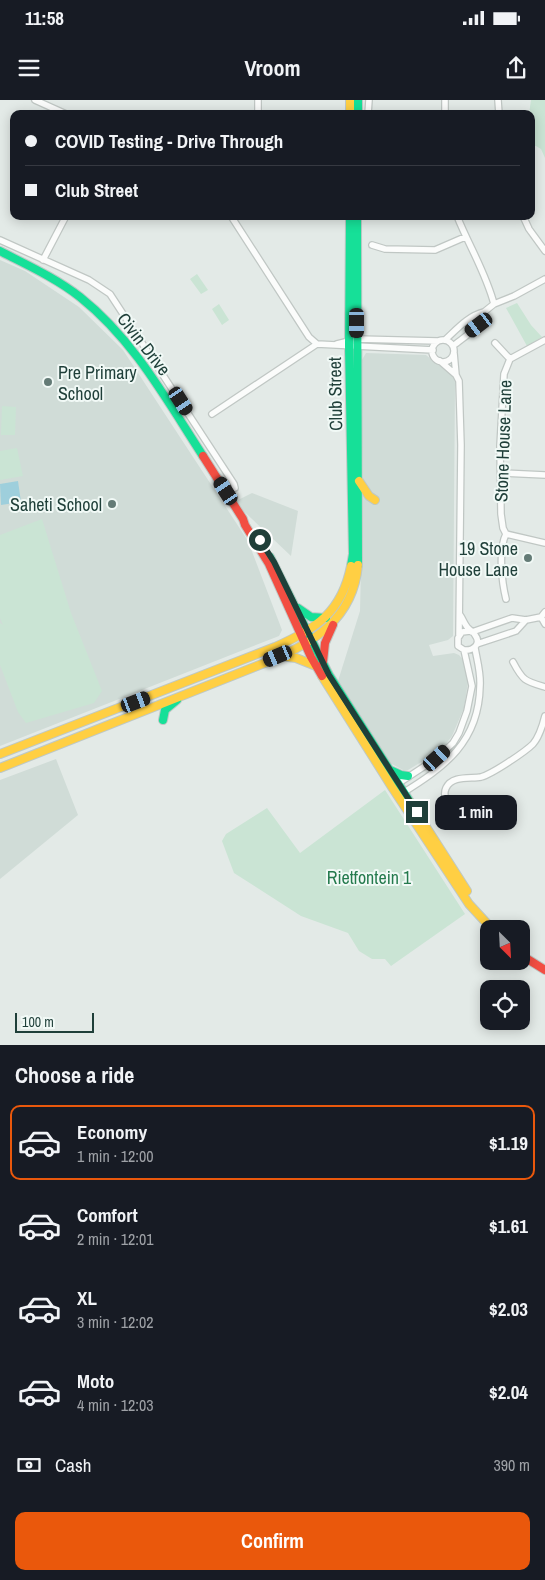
<!DOCTYPE html>
<meta charset="utf-8">
<style>
:root{--surface:#171b24;--page:#242831;--text:#f1f3f6;--muted:#9ea1a6;--line:#363941;--accent:#ea580c}
body{margin:0;font-family:"Archivo Narrow",sans-serif;background:var(--page);color:var(--text);height:100vh;display:flex;flex-direction:column;font-size:19px;white-space:nowrap}
*{box-sizing:border-box;margin:0}
p{font-size:16px;color:var(--muted)}
.icon{flex:none;width:28px;height:28px;fill:none;stroke:currentColor;stroke-width:2;stroke-linecap:round;stroke-linejoin:round}
.map{position:relative;height:945px;overflow:hidden}
.details{display:flex;flex-direction:column;background:var(--surface);flex:1}
.details>*{flex:none}
.banner{position:absolute;left:10px;top:10px;width:525px;height:110px;border-radius:10px;box-shadow:0 2px 12px #0003;display:grid;align-content:center;height:110px;padding:0 15px;background:var(--surface)}
.needle{width:32px;rotate:156deg}
.fabs{position:absolute;left:480px;top:820px;display:grid;gap:10px}
.fabs a{display:grid;place-items:center;width:50px;height:50px;border-radius:10px;background:var(--surface);box-shadow:0 2px 12px #0003;font-size:25px}
.scale{position:absolute;left:15px;bottom:12px;width:79px;box-sizing:border-box;padding-left:5px;border:2px solid #1f3f39;border-top:0;font-size:14px;line-height:18px;white-space:nowrap;color:#1f3f39;-webkit-text-stroke:4px #f1f9f6;paint-order:stroke}
.end{position:absolute;width:22px;height:22px;margin:-11px;border:6px solid #1f3f39;background:#fff;box-shadow:0 0 0 2px #fff}
.from{border-radius:50%}
.bubble{position:absolute;height:35px;border-radius:10px;background:var(--surface);box-shadow:0 2px 12px #0003;font-size:16px;font-weight:800;line-height:35px;text-align:center}
.car{position:absolute;width:15px;height:30px;margin:-15px -8px;border-radius:6px;box-shadow:0 0 4px 1px #0007;background:linear-gradient(#222 24%,#8ab4d8 0 40%,#222 0 76%,#8ab4d8 0 86%,#222 0)}
.banner b{display:flex;align-items:center;gap:18px;height:48px;font-size:19px}
.banner b+b{border-top:1px solid var(--line)}
.banner i{width:12px;height:12px;background:var(--text)}
ul{padding:0;list-style:none}
li{display:flex;align-items:center;gap:15px;height:75px;margin:0 10px 8px;padding:0 5px;border:2px solid transparent;border-radius:10px}
li div{flex:1}
li b{display:block;font-size:19px}
li em{font-style:normal;font-weight:800}
li.on{border-color:var(--accent)}
li>.icon{width:45px;height:45px;stroke-width:1.5}
h2{padding:0 15px;font-size:22px;line-height:60px}
.pay{display:flex;align-items:center;gap:12px;height:55px;padding:0 15px;font-size:19px}
.pay p{margin-inline-start:auto}
.cta{display:flex;gap:10px;margin-top:auto;padding:10px 15px}
.cta a{flex:1;height:58px;border-radius:10px;background:var(--accent);color:#fff;font-size:20px;font-weight:800;line-height:58px;text-align:center}
.status{display:flex;justify-content:space-between;align-items:center;height:35px;padding:0 25px;background:var(--surface);direction:ltr}
.status svg{height:14px;fill:currentColor}
header{display:flex;justify-content:space-between;align-items:center;height:65px;padding:0 15px;background:var(--surface);font-size:22px;font-weight:800}
.map>svg:first-child{display:block}
</style>
<div class="status"><b>11:58</b><svg viewBox="0 0 49 12"><path d="M0 12V9h3v3zM5 12V6h3v6zM10 12V3h3v9zM15 12V0h3v12zM26 1h20v11H26zM47 4h2v5h-2z"/></svg></div>
<header><svg class="icon" aria-label="menu" viewBox="0 0 24 24"><path d="M4 6h16M4 12h16M4 18h16"/></svg>Vroom<svg class="icon" aria-label="share" viewBox="0 0 24 24"><path d="M12 15V3M7 8l5-5 5 5M5 13v7h14v-7"/></svg></header>
<div class="map">
<svg width="545" height="945" viewBox="0 0 545 945">
<rect width="100%" height="100%" fill="#e3eae7"/>
<path fill="#d0dcd7" d="M 0,160 L 25,171 L 79,207 L 123,250 L 248,441 L 282,530 L 279,536 L 0,646 Z
M 366,253 L 426,255 L 433,261 L 445,266 L 454,275 L 455,283 L 453,536 L 448,540 L 429,545 L 433,556 L 454,553 L 459,555 L 463,560 L 468,582 L 464,608 L 452,636 L 446,644 L 433,655 L 408,670 L 403,670 L 390,663 L 338,581 L 360,511 L 363,380 L 360,263 Z
M 252,393 L 298,411 L 291,456 L 234,402 Z
M 56,659 L 78,715 L 0,779 L 0,680 Z"/>
<path fill="#cae4d4" d="M 531,0 L 545,0 L 545,58 L 541,49 L 536,46 L 531,46 L 531,14 L 529,14 Z
M 197,174 L 208,190 L 201,194 L 190,179 Z
M 517,203 L 531,225 L 542,237 L 527,246 L 506,208 Z
M 219,204 L 229,220 L 222,225 L 212,209 Z
M 2,306 L 16,307 L 15,335 L 1,335 Z
M 17,348 L 23,376 L 0,380 L 0,351 Z
M 42,419 L 71,513 L 102,591 L 94,603 L 26,623 L 18,612 L 0,565 L 0,523 L 3,525 L 0,518 L 0,435 Z
M 385,690 L 465,814 L 391,866 L 385,859 L 372,859 L 359,851 L 348,833 L 301,816 L 234,773 L 222,741 L 226,734 L 267,708 L 300,753 Z"/>
<path fill="#9ecfdc" d="M 18,381 L 21,402 L 1,405 L 0,384 Z"/>
<g fill="none" stroke-linecap="round" stroke-linejoin="round">
<defs>
<path id="street" d="M 35,0 L 66,14
M 498,0 L 499,14
M 258,14 L 258,0
M 368,14 L 369,0
M 445,14 L 445,0
M 231,116 L 309,237 L 317,244
M 457,116 C 469,146 486,173 494,204
M 523,116 L 529,129 L 545,151
M 0,140 L 89,180 L 110,194 L 234,384 L 235,388 L 226,391
M 372,145 L 385,149 L 435,150 L 465,137
M 43,160 L 66,116
M 484,212 L 494,204 L 514,196 L 545,179
M 445,240 C 457,229 468,216 484,212
M432 251a11 11 0 1 1 22 0a11 11 0 1 1-22 0Z
M 495,243 L 510,259
M 337,244 L 357,239 L 438,241
M 453,246 C 465,236 481,228 484,212
M 454,253 L 456,275 L 459,281 L 461,345 L 459,535
M 440,261 L 456,275
M 212,314 L 317,244 L 433,250
M 501,373 L 545,375
M 506,434 L 503,428 L 501,414 L 500,346 L 504,274 L 510,259 L 545,240
M 506,434 L 545,443
M 506,499 C 502,483 498,450 506,434
M 460,515 C 463,519 465,526 469,529 C 472,532 473,531 475,535 C 482,544 473,551 464,550 L 458,546 L 458,538 L 462,532 L 470,531
M 541,517 L 545,524
M 472,532 L 512,518 L 526,520 L 541,517 L 545,512
M 477,544 L 516,531 L 526,520
M 513,562 C 523,581 525,581 545,587
M 396,685 L 437,658 L 453,643 L 459,633 L 467,611 L 472,586 L 464,550
M 401,694 C 445,667 479,642 480,586 C 481,573 477,560 475,548
M 458,719 C 452,711 441,699 446,688 C 452,675 471,679 481,677 C 492,674 525,652 533,644 C 539,637 543,624 545,616"/>
<path id="fast" d="M 358,0 L 358,14
M 350,116 L 349,246 L 353,454 L 351,466
M 357,116 L 358,465
M 0,151 C 27,165 56,178 80,197 C 134,240 166,299 203,356
M 270,457 L 329,575 L 410,702
M 298,508 L 311,517 L 326,518
M 163,620 L 165,610 L 177,600
M 390,670 L 401,675 L 408,676"/>
<path id="slow" d="M 350,0 L 350,14
M 359,381 L 369,396 L 375,400
M 280,556 L 296,558 L 316,566
M 322,576 L 392,687 L 469,804 L 492,829
M 0,654 L 275,547 C 316,529 342,512 351,466
M 0,668 L 267,562 C 314,543 353,519 358,465
M 410,702 L 467,791"/>
<path id="jam" d="M 203,356 L 243,419 L 245,425 L 269,464 L 311,557 L 322,576
M 323,562 L 325,543 L 333,525
M 521,855 L 545,870"/>
</defs>
<use href="#street" stroke="#c0c7c4" stroke-width="8"/>
<use href="#fast" stroke="#bec8c5" stroke-width="10"/>
<use href="#slow" stroke="#bec8c5" stroke-width="10"/>
<use href="#jam" stroke="#bec8c5" stroke-width="10"/>
<use href="#street" stroke="#fbfcfb" stroke-width="5.5"/>
<use href="#fast" stroke="#16e098" stroke-width="8"/>
<use href="#slow" stroke="#ffcf43" stroke-width="8"/>
<use href="#jam" stroke="#f24e42" stroke-width="8"/>
</g>
<g fill="none" stroke-linecap="round" stroke-linejoin="round">
<path stroke="#1f3f39" stroke-width="6" d="M 260,440 L 274,462 L 329,575 L 417,712"/>
</g>
<g fill="#647b76" stroke="#f1f9f6" stroke-width="2">
<circle cx="48" cy="282" r="5"/>
<circle cx="112" cy="404" r="5"/>
<circle cx="528" cy="458" r="5"/>
</g>
<g text-anchor="middle" dominant-baseline="central" stroke-width="4" stroke-linejoin="round" paint-order="stroke">
<g font-size="18" fill="#1f3f39" stroke="#f1f9f6">
<text transform="translate(144 244) rotate(52)">Civin Drive</text>
<text transform="translate(335 294) rotate(-91)">Club Street</text>
<text transform="translate(503 341) rotate(-88)">Stone House Lane</text>
</g>
<g font-size="18" fill="#1f3f39" stroke="#f1f9f6" text-anchor="end">
<text x="58" y="272" text-anchor="start">Pre Primary<tspan x="58" dy="21">School</tspan></text>
<text x="102" y="404">Saheti School</text>
<text x="518" y="448">19 Stone<tspan x="518" dy="21">House Lane</tspan></text>
</g>
<g font-size="18" fill="#247a4d" stroke="#f1f9f6">
<text x="369" y="777">Rietfontein 1</text>
</g>
</g>
</svg>
<div class="fabs">
<a><svg class="needle" viewBox="-14 -14 28 28"><path d="M0-13l5 13h-10z" fill="#e53935"/><path d="M0 13l5-13h-10z" fill="#9ea1a6"/></svg></a>
<a><svg class="icon" aria-label="locate" viewBox="0 0 24 24"><circle cx="12" cy="12" r="6"/><path d="M12 2v4M12 18v4M2 12h4M18 12h4"/></svg></a>
</div>
<div class="scale">100 m</div>
<i class="end from" style="left:260px;top:440px"></i>
<i class="end" style="left:417px;top:712px"></i>
<div class="bubble" style="left:435px;top:695px;width:82px">1 min</div>
<i class="car" style="left:357px;top:223px;rotate:180deg"></i>
<i class="car" style="left:479px;top:225px;rotate:233deg"></i>
<i class="car" style="left:181px;top:301px;rotate:147deg"></i>
<i class="car" style="left:226px;top:391px;rotate:327deg"></i>
<i class="car" style="left:278px;top:556px;rotate:247deg"></i>
<i class="car" style="left:136px;top:602px;rotate:69deg"></i>
<i class="car" style="left:437px;top:658px;rotate:48deg"></i>
<div class="banner">
<b><i class="from"></i>COVID Testing - Drive Through</b>
<b><i></i>Club Street</b>
</div>
</div>
<section class="details">
<h2>Choose a ride</h2>
<ul>
<li class="on"><svg class="icon" aria-label="car" viewBox="0 0 24 24"><path d="M5 17H2v-5l4-1 3-4h7l3 4 3 1v5h-3M9 17h6M6 11h13"/><circle cx="7" cy="17" r="2"/><circle cx="17" cy="17" r="2"/></svg><div><b>Economy</b><p>1 min · 12:00</p></div><em>$1.19</em></li>
<li><svg class="icon" aria-label="car" viewBox="0 0 24 24"><path d="M5 17H2v-5l4-1 3-4h7l3 4 3 1v5h-3M9 17h6M6 11h13"/><circle cx="7" cy="17" r="2"/><circle cx="17" cy="17" r="2"/></svg><div><b>Comfort</b><p>2 min · 12:01</p></div><em>$1.61</em></li>
<li><svg class="icon" aria-label="car" viewBox="0 0 24 24"><path d="M5 17H2v-5l4-1 3-4h7l3 4 3 1v5h-3M9 17h6M6 11h13"/><circle cx="7" cy="17" r="2"/><circle cx="17" cy="17" r="2"/></svg><div><b>XL</b><p>3 min · 12:02</p></div><em>$2.03</em></li>
<li><svg class="icon" aria-label="car" viewBox="0 0 24 24"><path d="M5 17H2v-5l4-1 3-4h7l3 4 3 1v5h-3M9 17h6M6 11h13"/><circle cx="7" cy="17" r="2"/><circle cx="17" cy="17" r="2"/></svg><div><b>Moto</b><p>4 min · 12:03</p></div><em>$2.04</em></li>
</ul>
<div class="pay"><svg class="icon" aria-label="cash" viewBox="0 0 24 24"><path d="M3 7h18v10H3z"/><circle cx="12" cy="12" r="2"/></svg>Cash<p>390 m</p></div>
<div class="cta"><a>Confirm</a></div>
</section>
